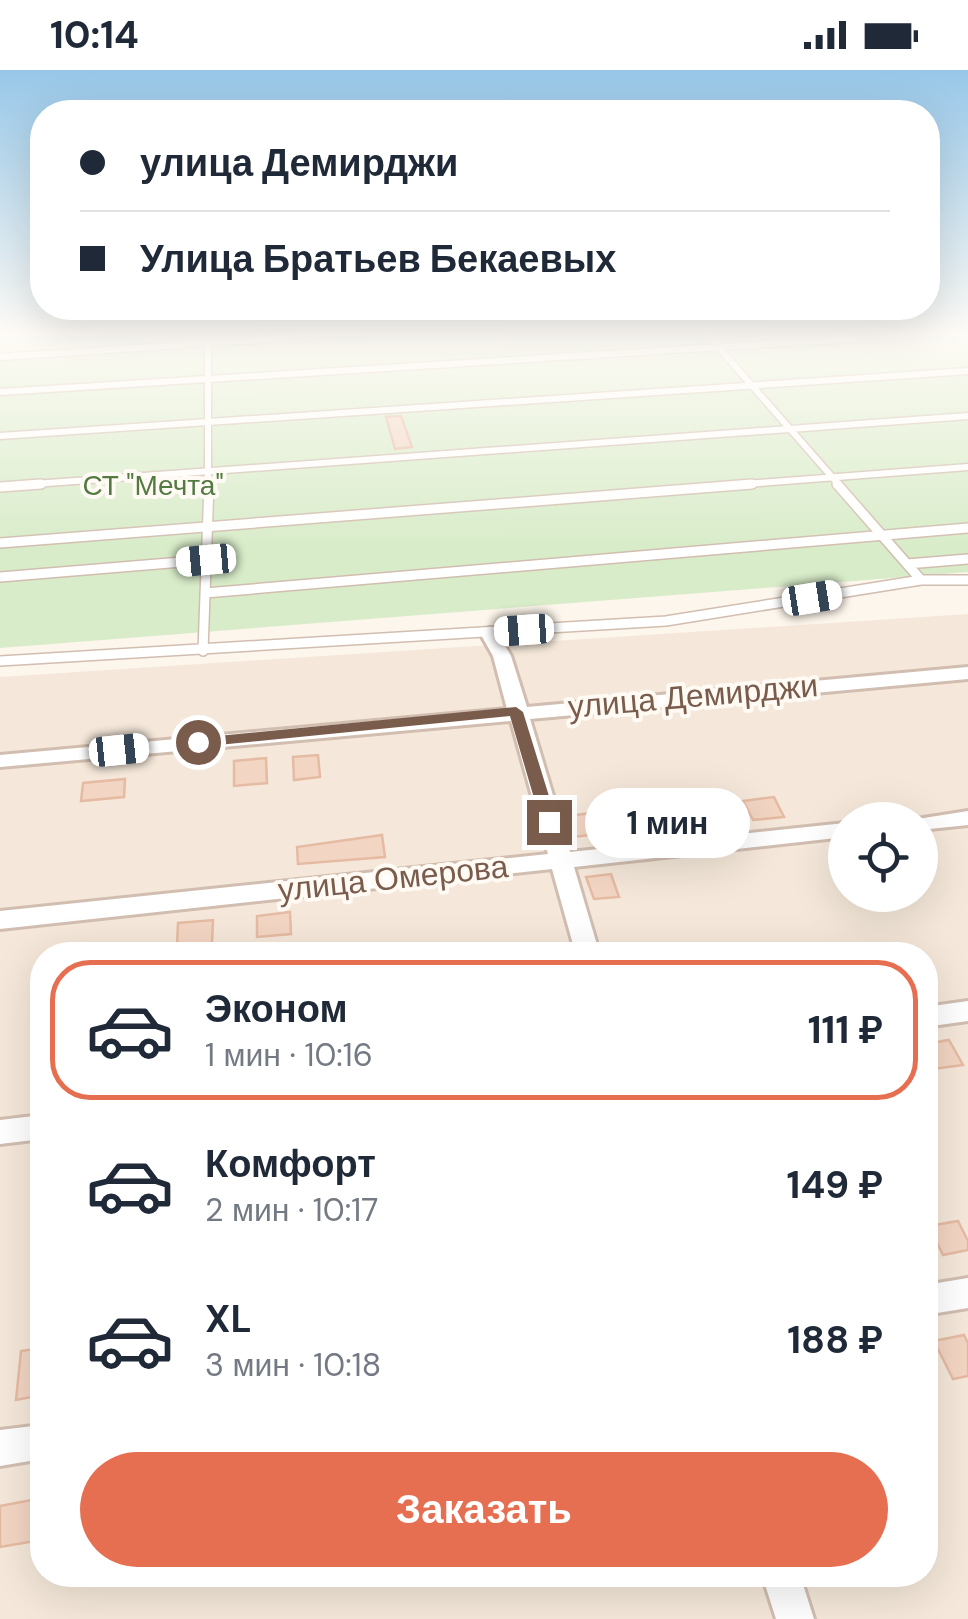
<!DOCTYPE html>
<html lang="ru">
<meta charset="utf-8">
<style>
:root{--surface:#fff;--page:#f6f6f7;--text:#1f2937;--muted:#747a83;--line:#e0e1e3;--accent:#e76f51}
body{margin:0;font-family:"DM Sans",sans-serif;background:var(--page);color:var(--text);height:100vh;display:flex;flex-direction:column;font-size:38px;white-space:nowrap}
*{box-sizing:border-box;margin:0}
p{font-size:32px;color:var(--muted)}
.icon{flex:none;width:55px;height:55px;fill:none;stroke:currentColor;stroke-width:2;stroke-linecap:round;stroke-linejoin:round}
.map{position:relative;flex:1;overflow:hidden}
.details{position:absolute;left:30px;top:872px;width:908px;height:645px;display:flex;flex-direction:column;background:var(--surface);border-radius:40px;box-shadow:0 10px 40px #0002}
.details>*{flex:none}
.top-card{position:absolute;left:30px;top:30px;width:910px;height:220px;border-radius:40px;box-shadow:0 10px 40px #0002;display:grid;align-content:center;height:220px;padding:0 50px;background:var(--surface)}
.tools{position:absolute;left:828px;top:732px;display:grid;gap:20px}
.tools a{display:grid;place-items:center;width:110px;height:110px;border-radius:50%;background:var(--surface);box-shadow:0 10px 40px #0002;font-size:50px}
.end{position:absolute;width:45px;height:45px;margin:-22px;border:12px solid #7a5c4d;background:#fff;box-shadow:0 0 0 5px #fff}
.from{border-radius:50%}
.bubble{position:absolute;height:70px;border-radius:35px;background:var(--surface);box-shadow:0 10px 40px #0002;font-size:32px;font-weight:700;line-height:70px;text-align:center}
.car{position:absolute;width:30px;height:60px;margin:-30px -15px;border-radius:12px;box-shadow:0 0 8px 2px #0007;background:linear-gradient(#fff 24%,#345 0 40%,#fff 0 76%,#345 0 86%,#fff 0)}
.top-card b{display:flex;align-items:center;gap:35px;height:95px;font-size:38px}
.top-card b+b{border-top:2px solid var(--line)}
.top-card i{width:25px;height:25px;background:var(--text)}
ul{padding:18px 0 0;list-style:none}
li{display:flex;align-items:center;gap:30px;height:140px;margin:0 20px 15px;padding:0 30px;border:5px solid transparent;border-radius:40px}
li div{flex:1}
li b{display:block;font-size:38px}
li em{font-style:normal;font-weight:700}
li.on{border-color:var(--accent)}
li>.icon{width:90px;height:90px;stroke-width:1.5}
.cta{display:flex;gap:20px;margin-top:auto;padding:20px 50px}
.cta a{flex:1;height:115px;border-radius:60px;background:var(--accent);color:#fff;font-size:40px;font-weight:700;line-height:115px;text-align:center}
.status{display:flex;justify-content:space-between;align-items:center;height:70px;padding:0 50px;background:var(--surface);direction:ltr}
.status svg{height:28px;fill:currentColor}
.map>svg:first-child{display:block}
</style>
<div class="status"><b>10:14</b><svg viewBox="0 0 49 12"><path d="M0 12V9h3v3zM5 12V6h3v6zM10 12V3h3v9zM15 12V0h3v12zM26 1h20v11H26zM47 4h2v5h-2z"/></svg></div>
<div class="map">
<svg width="968" height="1549" viewBox="0 0 968 1549">
<rect width="100%" height="100%" fill="#fdf6ec"/>
<path fill="#f5e8da" fill-rule="evenodd" d="M 968,544 L 968,1549 L 0,1549 L 0,607 ZM 845,750 L 920,750 L 920,825 L 845,825 ZM 42,885 L 925,885 L 925,1505 L 42,1505 Z"/>
<path fill="#d8ecc9" d="M 0,263 L 968,263 L 968,502 L 0,578 Z"/>
<path fill="#f3d5c3" stroke="#e6bba3" stroke-width="2.5" d="M 401,346 L 412,377 L 395,379 L 386,347 Z
M 318,685 L 320,707 L 294,710 L 293,687 Z
M 266,688 L 267,713 L 234,716 L 234,691 Z
M 125,709 L 124,727 L 81,731 L 83,713 Z
M 774,727 L 784,747 L 753,750 L 743,731 Z
M 592,743 L 600,764 L 573,767 L 566,746 Z
M 382,765 L 385,787 L 298,794 L 297,777 Z
M 611,804 L 619,827 L 594,829 L 586,807 Z
M 290,842 L 291,864 L 257,867 L 257,846 Z
M 213,850 L 212,873 L 177,877 L 178,853 Z
M 949,970 L 963,995 L 925,1000 L 925,974 Z
M 958,1151 L 968,1171 L 968,1180 L 943,1185 L 929,1156 Z
M 964,1265 L 968,1273 L 968,1306 L 953,1309 L 934,1271 Z
M 42,1278 L 42,1325 L 16,1330 L 21,1281 Z
M 42,1428 L 41,1470 L 0,1477 L 0,1436 Z"/>
<g fill="none" stroke-linecap="round" stroke-linejoin="round">
<defs>
<path id="lane-far1" d="M 208,263 L 208,416
M 706,263 L 840,416
M 0,287 L 361,263
M 0,322 L 946,263
M 0,366 L 968,301
M 7,416 L 968,346
M 720,416 L 968,397"/>
<path id="lane" d="M 837,414 L 921,510
M 0,417 L 41,414
M 0,473 L 752,414
M 907,494 L 968,489
M 0,507 L 206,490
M 205,523 L 968,458
M 203,581 L 209,414
M 0,591 L 666,551 L 921,510 L 968,510"/>
<path id="street" d="M 489,558 L 495,559 L 511,586 L 527,637 L 968,597 L 968,609 L 530,649 L 570,782 L 845,753 L 845,767 L 574,797 L 600,885 L 576,885 L 552,799 L 0,859 L 0,841 L 548,784 L 511,651 L 0,697 L 0,685 L 507,639 L 493,586 L 480,563 Z
M 968,741 L 968,755 L 920,760 L 920,750 L 911,750 Z
M 968,931 L 968,951 L 925,957 L 925,937 Z
M 42,1045 L 42,1069 L 0,1074 L 0,1050 Z
M 968,1208 L 968,1238 L 925,1245 L 925,1215 Z
M 42,1355 L 42,1389 L 0,1396 L 0,1360 Z
M 762,1505 L 800,1505 L 814,1549 L 776,1549 Z"/>
</defs>
<use href="#lane-far1" stroke="#d1beb0" stroke-width="9"/>
<use href="#lane" stroke="#d1beb0" stroke-width="12"/>
<use href="#street" stroke="#d1beb0" stroke-width="6"/>
<use href="#lane-far1" stroke="#fff" stroke-width="6"/>
<use href="#lane" stroke="#fff" stroke-width="9"/>
<use href="#street" fill="#fff" fill-rule="evenodd"/>
</g>
<linearGradient id="sky" x2="0" y2="1"><stop stop-color="#97c7e8"/><stop offset="0.55" stop-color="#fefbf6"/><stop offset="1" stop-color="#fefbf6" stop-opacity="0"/></linearGradient>
<rect width="968" height="480" fill="url(#sky)"/>
<path fill="#7a5c4d" d="M 516,637 L 523,642 L 557,752 L 555,756 L 541,752 L 510,646 L 198,677 L 191,672 L 198,668 Z"/>
<g text-anchor="middle" dominant-baseline="central" stroke-width="8" stroke-linejoin="round" paint-order="stroke">
<g font-size="28" fill="#537a41" stroke="#fffaf3">
<text x="153" y="415">СТ "Мечта"</text>
</g>
<g font-size="32" fill="#7a5c4d" stroke="#fffaf3">
<text transform="translate(693 626) rotate(-5)">улица Демирджи</text>
<text transform="translate(393 808) rotate(-6)">улица Омерова</text>
</g>
</g>
</svg>
<div class="tools">
<a><svg class="icon" aria-label="locate" viewBox="0 0 24 24"><circle cx="12" cy="12" r="6"/><path d="M12 2v4M12 18v4M2 12h4M18 12h4"/></svg></a>
</div>
<i class="end from" style="left:198px;top:672px"></i>
<i class="end" style="left:549px;top:752px"></i>
<div class="bubble" style="left:585px;top:718px;width:165px">1 мин</div>
<i class="car" style="left:206px;top:490px;rotate:265deg"></i>
<i class="car" style="left:812px;top:528px;rotate:81deg"></i>
<i class="car" style="left:524px;top:560px;rotate:266deg"></i>
<i class="car" style="left:119px;top:680px;rotate:84deg"></i>
<div class="top-card">
<b><i class="from"></i>улица Демирджи</b>
<b><i></i>Улица Братьев Бекаевых</b>
</div>
<section class="details">
<ul>
<li class="on"><svg class="icon" aria-label="car" viewBox="0 0 24 24"><path d="M5 17H2v-5l4-1 3-4h7l3 4 3 1v5h-3M9 17h6M6 11h13"/><circle cx="7" cy="17" r="2"/><circle cx="17" cy="17" r="2"/></svg><div><b>Эконом</b><p>1 мин · 10:16</p></div><em>111 ₽</em></li>
<li><svg class="icon" aria-label="car" viewBox="0 0 24 24"><path d="M5 17H2v-5l4-1 3-4h7l3 4 3 1v5h-3M9 17h6M6 11h13"/><circle cx="7" cy="17" r="2"/><circle cx="17" cy="17" r="2"/></svg><div><b>Комфорт</b><p>2 мин · 10:17</p></div><em>149 ₽</em></li>
<li><svg class="icon" aria-label="car" viewBox="0 0 24 24"><path d="M5 17H2v-5l4-1 3-4h7l3 4 3 1v5h-3M9 17h6M6 11h13"/><circle cx="7" cy="17" r="2"/><circle cx="17" cy="17" r="2"/></svg><div><b>XL</b><p>3 мин · 10:18</p></div><em>188 ₽</em></li>
</ul>
<div class="cta"><a>Заказать</a></div>
</section>
</div>
